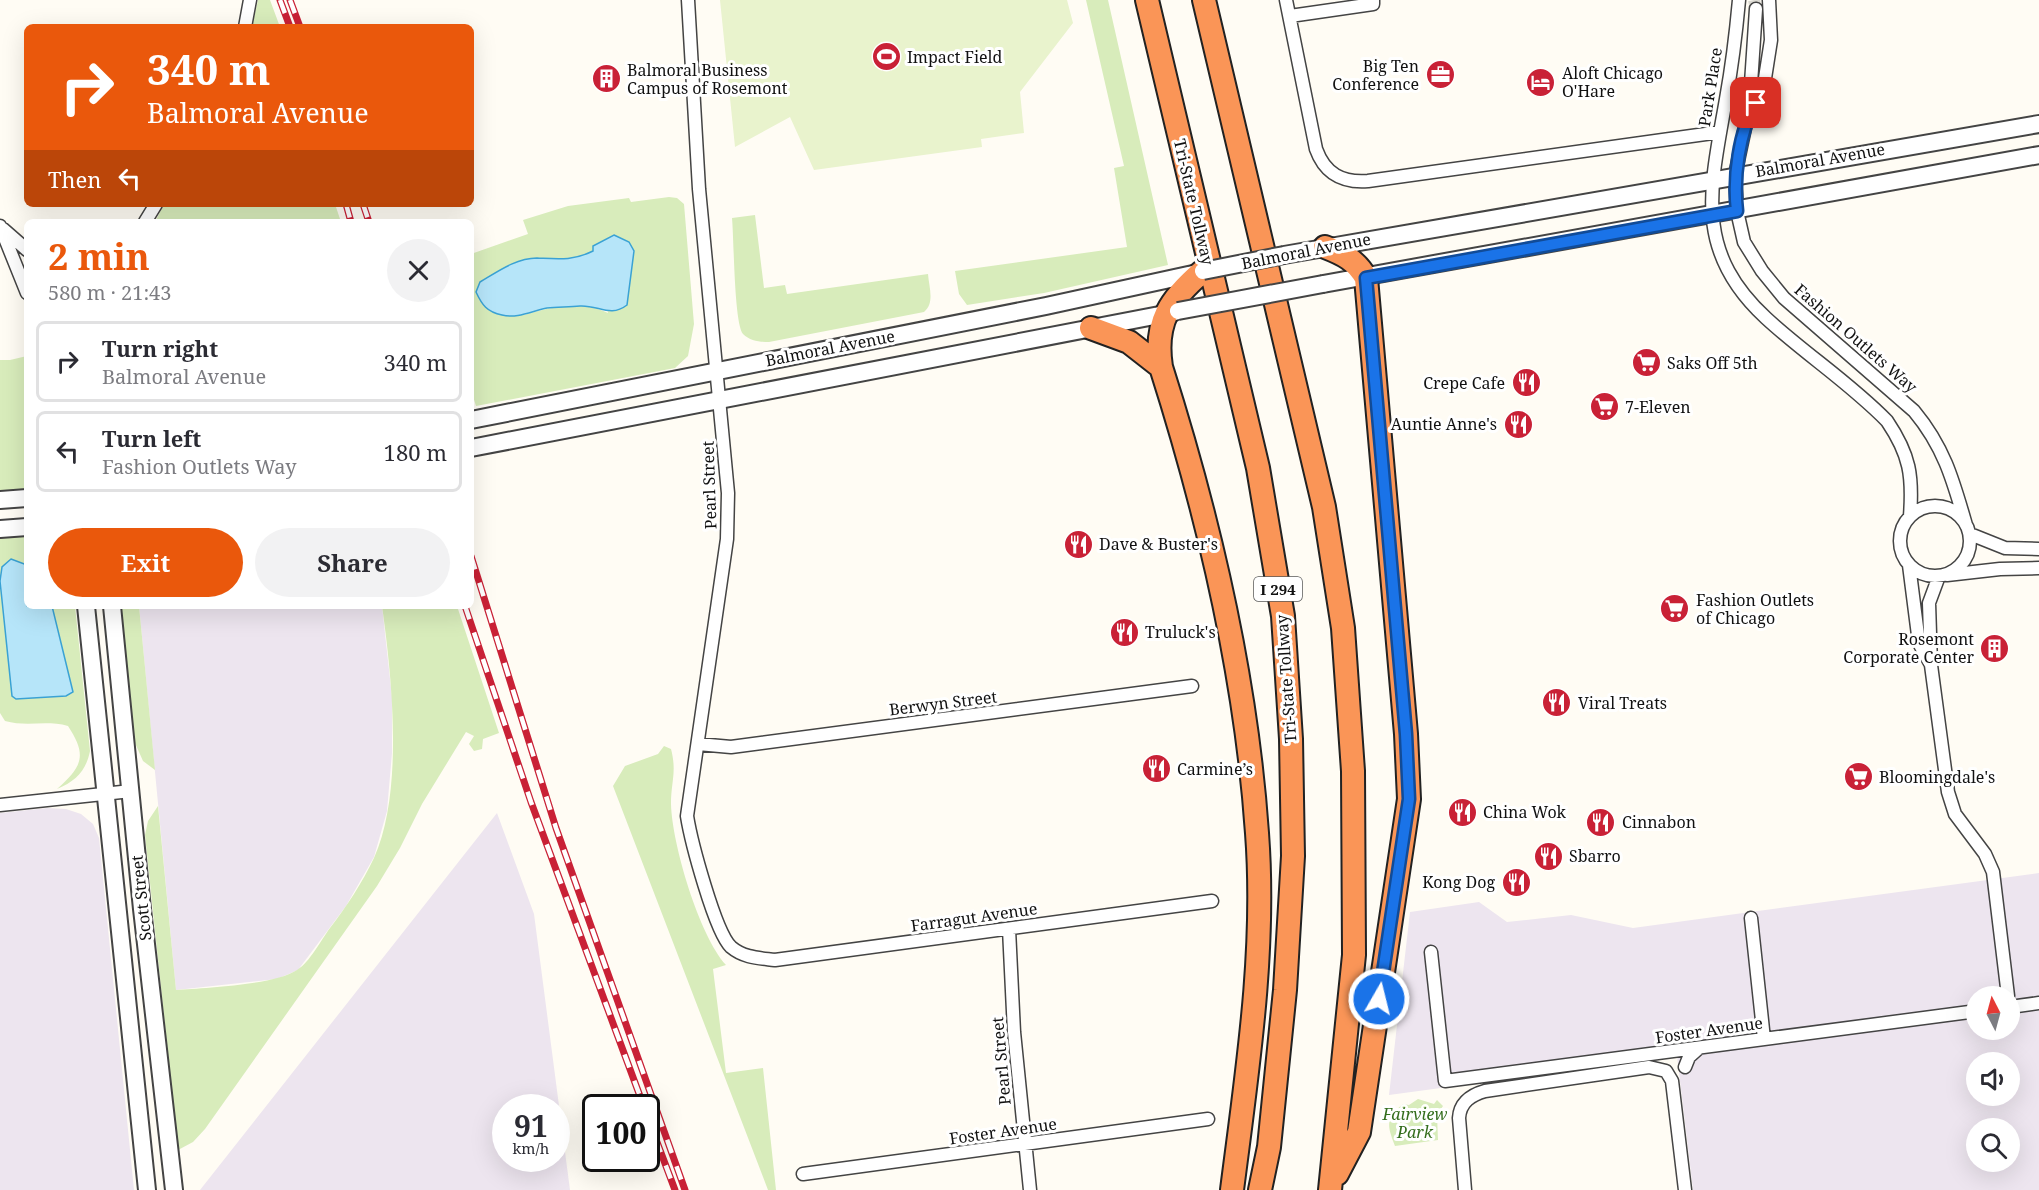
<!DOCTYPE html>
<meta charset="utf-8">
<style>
:root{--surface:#fff;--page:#f2f2f3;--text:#2b2b33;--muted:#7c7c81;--line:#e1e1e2;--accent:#ea580c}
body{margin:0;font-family:"Noto Serif",serif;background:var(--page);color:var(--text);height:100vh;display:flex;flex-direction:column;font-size:22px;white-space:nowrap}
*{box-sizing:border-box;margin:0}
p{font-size:20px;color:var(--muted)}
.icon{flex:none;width:33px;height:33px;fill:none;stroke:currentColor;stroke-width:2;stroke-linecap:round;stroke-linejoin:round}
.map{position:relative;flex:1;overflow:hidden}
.sheet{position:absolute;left:24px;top:219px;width:450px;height:390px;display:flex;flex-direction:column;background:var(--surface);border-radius:9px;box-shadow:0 6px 24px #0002}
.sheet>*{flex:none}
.top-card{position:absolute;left:24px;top:24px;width:450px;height:183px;border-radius:9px;box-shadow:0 6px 24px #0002;background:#ea580c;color:#fff;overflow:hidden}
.needle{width:39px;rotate:354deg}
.buttons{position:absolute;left:1966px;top:986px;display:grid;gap:12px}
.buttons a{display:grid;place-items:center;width:54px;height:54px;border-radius:50%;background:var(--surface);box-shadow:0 6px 24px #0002;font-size:30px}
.speed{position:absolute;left:492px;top:1094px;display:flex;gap:12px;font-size:30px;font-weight:700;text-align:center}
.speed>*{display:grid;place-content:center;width:78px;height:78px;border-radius:50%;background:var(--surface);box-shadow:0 6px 24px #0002;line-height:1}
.speed small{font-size:15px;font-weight:400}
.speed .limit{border:3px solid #111;border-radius:9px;background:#fff;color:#111}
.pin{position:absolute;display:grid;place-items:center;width:51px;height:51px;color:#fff;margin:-26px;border-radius:12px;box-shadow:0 3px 9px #0006}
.me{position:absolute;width:66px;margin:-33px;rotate:8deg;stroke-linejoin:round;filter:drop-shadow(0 0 4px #0008)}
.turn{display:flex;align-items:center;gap:21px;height:126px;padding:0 24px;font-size:27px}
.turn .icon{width:78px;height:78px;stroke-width:2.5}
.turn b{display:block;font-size:42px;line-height:51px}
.then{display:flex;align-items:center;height:57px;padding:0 24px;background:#0003;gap:12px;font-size:22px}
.round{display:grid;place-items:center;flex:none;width:63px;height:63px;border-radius:32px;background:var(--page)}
.overview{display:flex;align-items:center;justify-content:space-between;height:102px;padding:0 24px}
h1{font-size:36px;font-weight:700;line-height:45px;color:var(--accent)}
.cta{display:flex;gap:12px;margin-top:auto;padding:12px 24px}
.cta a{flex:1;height:69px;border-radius:36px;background:var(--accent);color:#fff;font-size:24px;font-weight:700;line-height:69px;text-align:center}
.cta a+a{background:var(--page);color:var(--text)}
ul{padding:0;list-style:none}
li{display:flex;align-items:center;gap:18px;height:81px;margin:0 12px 9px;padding:0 12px;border:3px solid var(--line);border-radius:9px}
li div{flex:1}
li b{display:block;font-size:22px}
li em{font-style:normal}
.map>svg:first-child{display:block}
.industrial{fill:#ede5ef;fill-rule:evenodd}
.green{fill:#d8ecbb;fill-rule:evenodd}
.pitch{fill:#e9f3cd}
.water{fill:#b6e5f9;stroke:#3aa2d4;stroke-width:1.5}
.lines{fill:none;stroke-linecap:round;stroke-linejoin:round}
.minor-tunnel{stroke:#dbd9d2;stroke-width:12;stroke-dasharray:12 6;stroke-linecap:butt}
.minor-casing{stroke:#444;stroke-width:15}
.tertiary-casing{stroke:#444;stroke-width:20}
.motorway-casing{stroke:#222;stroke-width:26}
.minor{stroke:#fff;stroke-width:12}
.tertiary{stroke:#fff;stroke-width:16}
.motorway{stroke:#fa9557;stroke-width:22}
.rail-casing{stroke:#c92136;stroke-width:7}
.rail{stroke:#fff;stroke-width:4.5;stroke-dasharray:14;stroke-linecap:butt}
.tertiary-bridge-casing{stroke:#444;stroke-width:20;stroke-linecap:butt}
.tertiary-bridge{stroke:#fff;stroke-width:16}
.route-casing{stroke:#114b97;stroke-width:15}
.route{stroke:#1a73e8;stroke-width:10}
.labels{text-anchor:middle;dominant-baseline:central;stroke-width:6;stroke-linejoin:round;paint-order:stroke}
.shield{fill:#fff;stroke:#585858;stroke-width:1.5}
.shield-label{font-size:15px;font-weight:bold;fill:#111}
.poi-label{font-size:16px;fill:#111;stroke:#fff;text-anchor:start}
.street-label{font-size:16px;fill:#111;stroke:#fff}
.park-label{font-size:16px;font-style:italic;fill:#336d1c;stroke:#fff}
</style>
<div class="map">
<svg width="2039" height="1190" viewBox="0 0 2039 1190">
<rect width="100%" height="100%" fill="#fffcf4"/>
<!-- industrial -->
<path class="industrial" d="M139,606H382L392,697V753L387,811L374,857L346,906L298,970L277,979L176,990Z
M47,808L66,809L81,814L93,824L99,838L134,1190H0V813Z
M497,813L534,914L570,1190H200ZM506,1107H556V1158H506Z
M2039,873V1190H1693L1677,1056L1389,1095L1410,912L1479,902L1507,922L1571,915L1633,928ZM1977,996H2010V1029H1977ZM1977,1062H2010V1095H1977ZM1977,1128H2010V1161H1977Z"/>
<!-- green -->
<path class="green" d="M258,0H270L280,27H252Z
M1086,0H1108L1168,265L1044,293L967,305L959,294L955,271L1127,247L1114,168L1124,166Z
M669,197L677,198L684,204L694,324L688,356L675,368L476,406L471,390V254L528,234L523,220L568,206L629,198L631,202ZM593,251L608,313C582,300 550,307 524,315L537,258C556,263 575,260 593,251Z
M164,204H335L341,222H155Z
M755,215L764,288L785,285L787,294L928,274C929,287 935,303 924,312L769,342C760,342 750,341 743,334C734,323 734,239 732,218Z
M27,356V489L0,493V360H10Z
M27,535V606H75L90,751C86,771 76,781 57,789C83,766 87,755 68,726C47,720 26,727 5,721L0,713V537Z
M121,606H139L155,770L143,761L135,743Z
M382,606H457L499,733L483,739L482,749L474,751L469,744L474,736L466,732L422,804L400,848L377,886L205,1129L193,1142L178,1150L145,835L148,821L158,806L176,990C204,988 275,985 297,970C310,962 321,940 330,928C347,906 362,883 374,858C404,792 392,677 382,606Z
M664,746L671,749C677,772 671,782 671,804C672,844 699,935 726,965L713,969L726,1073L763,1068L776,1190H768L613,786L625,766L658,754Z
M1418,1099L1434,1104L1437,1100L1443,1106L1437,1115L1438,1140L1395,1146C1387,1125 1385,1119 1403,1104L1409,1105Z"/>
<!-- pitch -->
<path class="pitch" d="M720,0H1067L1073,23L1020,92L1024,133L981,139L982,147L814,170L790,117L735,147Z"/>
<!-- water -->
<path class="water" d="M614,235L629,242L634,251L627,305C610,318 599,305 580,306C569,307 558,307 547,308C532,311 517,319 502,315C487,312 482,305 476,292L480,282C497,272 516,258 537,258C558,259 573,261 593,251V246Z
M11,559L27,565V606H52L73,692L66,696L16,699L12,696L0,581L2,567Z"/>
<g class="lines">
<!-- minor-tunnel -->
<path class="minor-tunnel" d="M1754,0L1756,9"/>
<defs>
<path id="minor" d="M688,0L699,189L728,493L727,539L687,816C691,841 715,932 731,947C744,958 759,958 775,960L1212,901
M1286,0L1316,149C1325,174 1342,183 1368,181L1720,132
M1739,0C1736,33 1732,66 1726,99C1711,186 1692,250 1766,318C1805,354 1850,383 1887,421C1910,455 1913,476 1910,516
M1769,0L1771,40L1763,91L1748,114L1735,175L1737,211L1744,242L1762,271L1784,298L1914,411C1944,447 1953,480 1966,525
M1290,16L1373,4V0
M245,27L250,0
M1749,113L1756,9
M145,222L156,204
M0,226L27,293
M3,229L27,250
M1900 541a35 35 0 1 1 70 0a35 35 0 1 1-70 0Z
M1970,534L2005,548L2039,549
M1909,565L1919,643L1930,663
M1947,575L2000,569L2039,568
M1939,576L1929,603L1931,665L1948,792L1955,814L1985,854L1993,872L2008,996
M698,744L731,747L1192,686
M0,805L131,791
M1751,918L1764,1039
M1009,929L1014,1032L1030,1190
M1431,952L1445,1081L1977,1011
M2010,1007L2039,1003
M1685,1067L1689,1057L1699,1048
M803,1174L1208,1119
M1465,1190L1459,1118C1460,1102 1471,1095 1485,1091L1649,1067L1666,1071L1672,1081L1685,1190"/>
<path id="tertiary" d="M1284,255L2039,124
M1323,284L2039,155
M471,420L1046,306L1202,272
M471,448L1175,312
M0,500L27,498
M0,529L27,527
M86,606L147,1190
M112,606L142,909L174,1190"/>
<path id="motorway" d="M1147,0L1258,468L1283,616L1291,739L1293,856L1285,990L1269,1147L1260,1190
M1204,0L1324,507L1343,628L1353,771L1354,955L1330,1190
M1325,247C1343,254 1356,260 1366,278L1406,734L1409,799L1359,1132L1337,1174
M1203,271C1170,299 1154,322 1161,367C1209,518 1246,674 1257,833C1266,952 1247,1072 1232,1190
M1091,328L1129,342L1161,367"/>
</defs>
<!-- minor casing -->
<use href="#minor" class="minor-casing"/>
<!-- tertiary casing -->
<use href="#tertiary" class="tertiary-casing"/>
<!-- motorway casing -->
<use href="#motorway" class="motorway-casing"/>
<!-- minor -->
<use href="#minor" class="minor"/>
<!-- tertiary -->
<use href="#tertiary" class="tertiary"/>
<!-- motorway -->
<use href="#motorway" class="motorway"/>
<defs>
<path id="rail" d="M280,0L290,27
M290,0L300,27
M346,204L351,222
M363,204L369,222
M471,556L556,828L685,1190
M465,606L531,802L644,1107
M646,1113L675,1190"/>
</defs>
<!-- rail casing -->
<use href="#rail" class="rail-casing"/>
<!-- rail -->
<use href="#rail" class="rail"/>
<defs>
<path id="tertiary-bridge" d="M1203,271L1284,255
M1178,311L1323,284"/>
</defs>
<!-- tertiary-bridge casing -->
<use href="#tertiary-bridge" class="tertiary-bridge-casing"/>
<!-- tertiary-bridge -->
<use href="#tertiary-bridge" class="tertiary-bridge"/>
</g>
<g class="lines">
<defs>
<path id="route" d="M1379,999L1409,799L1406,734L1366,278L1737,211C1733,178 1739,131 1756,103"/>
</defs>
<!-- route casing -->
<use href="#route" class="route-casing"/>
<!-- route -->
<use href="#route" class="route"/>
</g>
<!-- icons -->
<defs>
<symbol id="stadium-disc" viewBox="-11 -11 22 22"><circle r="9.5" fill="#c92136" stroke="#fff"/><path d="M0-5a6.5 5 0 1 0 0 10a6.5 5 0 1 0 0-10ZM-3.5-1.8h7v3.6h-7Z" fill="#fff"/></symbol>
<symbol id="office-disc" viewBox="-11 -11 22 22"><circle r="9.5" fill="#c92136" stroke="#fff"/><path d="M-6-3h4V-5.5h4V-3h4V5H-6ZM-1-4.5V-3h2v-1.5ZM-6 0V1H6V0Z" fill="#fff"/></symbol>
<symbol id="building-disc" viewBox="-11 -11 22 22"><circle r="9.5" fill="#c92136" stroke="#fff"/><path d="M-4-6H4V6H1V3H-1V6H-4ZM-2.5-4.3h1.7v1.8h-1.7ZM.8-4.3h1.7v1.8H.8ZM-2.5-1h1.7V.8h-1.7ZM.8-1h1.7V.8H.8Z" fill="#fff"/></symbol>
<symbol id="hotel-disc" viewBox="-11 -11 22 22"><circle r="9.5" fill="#c92136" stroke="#fff"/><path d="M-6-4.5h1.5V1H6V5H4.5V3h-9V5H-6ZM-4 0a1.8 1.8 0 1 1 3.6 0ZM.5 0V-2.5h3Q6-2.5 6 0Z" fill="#fff"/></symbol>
<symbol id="supermarket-disc" viewBox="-11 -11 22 22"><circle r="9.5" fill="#c92136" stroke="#fff"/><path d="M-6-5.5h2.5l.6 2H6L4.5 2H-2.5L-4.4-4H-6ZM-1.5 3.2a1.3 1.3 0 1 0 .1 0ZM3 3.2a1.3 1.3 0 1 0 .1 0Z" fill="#fff"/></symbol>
<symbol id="restaurant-disc" viewBox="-11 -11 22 22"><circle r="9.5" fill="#c92136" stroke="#fff"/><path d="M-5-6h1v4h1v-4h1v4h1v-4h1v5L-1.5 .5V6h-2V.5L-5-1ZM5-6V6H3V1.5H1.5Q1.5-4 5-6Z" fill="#fff"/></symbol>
</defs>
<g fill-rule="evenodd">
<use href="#stadium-disc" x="870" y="40" width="33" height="33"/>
<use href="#office-disc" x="1424" y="58" width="33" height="33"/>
<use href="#building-disc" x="590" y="62" width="33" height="33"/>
<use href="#hotel-disc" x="1524" y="66" width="33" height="33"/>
<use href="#supermarket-disc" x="1630" y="346" width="33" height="33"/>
<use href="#restaurant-disc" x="1510" y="366" width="33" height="33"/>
<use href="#supermarket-disc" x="1588" y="390" width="33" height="33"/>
<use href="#restaurant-disc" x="1502" y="408" width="33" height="33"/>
<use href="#restaurant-disc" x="1062" y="528" width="33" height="33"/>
<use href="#supermarket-disc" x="1658" y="592" width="33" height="33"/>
<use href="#restaurant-disc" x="1108" y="616" width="33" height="33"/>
<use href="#building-disc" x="1978" y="632" width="33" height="33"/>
<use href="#restaurant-disc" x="1540" y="686" width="33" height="33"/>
<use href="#restaurant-disc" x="1140" y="752" width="33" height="33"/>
<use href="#supermarket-disc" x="1842" y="760" width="33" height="33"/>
<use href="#restaurant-disc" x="1446" y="796" width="33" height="33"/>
<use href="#restaurant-disc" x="1584" y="806" width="33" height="33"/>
<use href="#restaurant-disc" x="1532" y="840" width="33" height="33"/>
<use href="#restaurant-disc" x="1500" y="866" width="33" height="33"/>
</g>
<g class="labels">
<!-- shield labels -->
<rect class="shield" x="1254" y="577" width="48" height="24" rx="4.5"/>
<g class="shield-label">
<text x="1278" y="589">I 294</text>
</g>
<!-- poi labels -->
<g class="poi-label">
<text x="907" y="57">Impact Field</text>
<text x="1419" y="66" text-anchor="end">Big Ten<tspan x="1419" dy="18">Conference</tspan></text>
<text x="627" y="70">Balmoral Business<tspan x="627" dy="18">Campus of Rosemont</tspan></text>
<text x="1562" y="73">Aloft Chicago<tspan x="1562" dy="18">O'Hare</tspan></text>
<text x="1667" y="363">Saks Off 5th</text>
<text x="1505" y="383" text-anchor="end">Crepe Cafe</text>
<text x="1625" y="407">7-Eleven</text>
<text x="1497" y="424" text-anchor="end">Auntie Anne's</text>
<text x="1099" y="544">Dave &amp; Buster's</text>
<text x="1696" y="600">Fashion Outlets<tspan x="1696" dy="18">of Chicago</tspan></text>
<text x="1145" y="632">Truluck's</text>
<text x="1974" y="639" text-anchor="end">Rosemont<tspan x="1974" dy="18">Corporate Center</tspan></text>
<text x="1578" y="703">Viral Treats</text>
<text x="1177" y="769">Carmine’s</text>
<text x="1879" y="777">Bloomingdale's</text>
<text x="1483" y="812">China Wok</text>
<text x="1622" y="822">Cinnabon</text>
<text x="1569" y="856">Sbarro</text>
<text x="1495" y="882" text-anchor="end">Kong Dog</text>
</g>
<!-- street labels -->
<g class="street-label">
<text transform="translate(1710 87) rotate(-81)">Park Place</text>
<text transform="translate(1820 160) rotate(-10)">Balmoral Avenue</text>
<text transform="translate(1194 202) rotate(77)">Tri-State Tollway</text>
<text transform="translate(1306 251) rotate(-11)">Balmoral Avenue</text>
<text transform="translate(1856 338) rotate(41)">Fashion Outlets Way</text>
<text transform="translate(830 348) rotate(-11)">Balmoral Avenue</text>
<text transform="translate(709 485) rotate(-92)">Pearl Street</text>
<text transform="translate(1286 679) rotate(-94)">Tri-State Tollway</text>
<text transform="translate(943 703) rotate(-7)">Berwyn Street</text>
<text transform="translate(141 898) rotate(-96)">Scott Street</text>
<text transform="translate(974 917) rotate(-8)">Farragut Avenue</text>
<text transform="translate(1709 1030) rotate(-8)">Foster Avenue</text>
<text transform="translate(1001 1061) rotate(-95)">Pearl Street</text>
<text transform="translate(1003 1131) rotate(-8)">Foster Avenue</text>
</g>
<!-- park labels -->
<g class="park-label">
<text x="1415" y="1114">Fairview<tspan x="1415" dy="18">Park</tspan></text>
</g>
</g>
</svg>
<div class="buttons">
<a><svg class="needle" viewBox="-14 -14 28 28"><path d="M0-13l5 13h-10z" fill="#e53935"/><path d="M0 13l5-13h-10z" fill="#7c7c81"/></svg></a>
<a><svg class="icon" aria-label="sound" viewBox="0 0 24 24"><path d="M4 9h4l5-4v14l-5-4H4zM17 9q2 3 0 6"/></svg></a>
<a><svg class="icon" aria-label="search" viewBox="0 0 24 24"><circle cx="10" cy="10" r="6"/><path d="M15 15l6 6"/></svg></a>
</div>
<div class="speed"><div>91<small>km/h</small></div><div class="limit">100</div></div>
<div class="pin" style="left:1756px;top:103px;background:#d93025"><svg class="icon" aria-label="arrive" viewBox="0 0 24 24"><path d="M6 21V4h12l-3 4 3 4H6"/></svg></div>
<svg class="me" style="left:1379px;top:999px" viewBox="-20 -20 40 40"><circle r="17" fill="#1a73e8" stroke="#fff" stroke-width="3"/><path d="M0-11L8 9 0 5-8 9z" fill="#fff"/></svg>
<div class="top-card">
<div class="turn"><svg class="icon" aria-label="right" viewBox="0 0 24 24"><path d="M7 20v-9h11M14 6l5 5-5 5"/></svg><div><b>340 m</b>Balmoral Avenue</div></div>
<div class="then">Then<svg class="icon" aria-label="left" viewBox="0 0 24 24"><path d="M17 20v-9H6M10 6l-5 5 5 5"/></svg></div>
</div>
<section class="sheet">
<div class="overview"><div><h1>2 min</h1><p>580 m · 21:43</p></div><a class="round"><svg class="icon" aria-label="close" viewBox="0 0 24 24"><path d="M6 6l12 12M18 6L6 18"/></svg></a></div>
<ul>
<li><svg class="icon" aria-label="right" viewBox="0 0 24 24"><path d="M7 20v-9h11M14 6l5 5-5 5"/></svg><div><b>Turn right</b><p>Balmoral Avenue</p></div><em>340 m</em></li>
<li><svg class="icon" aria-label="left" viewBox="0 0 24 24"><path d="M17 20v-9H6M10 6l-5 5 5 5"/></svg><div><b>Turn left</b><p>Fashion Outlets Way</p></div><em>180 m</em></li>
</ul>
<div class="cta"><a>Exit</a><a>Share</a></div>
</section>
</div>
